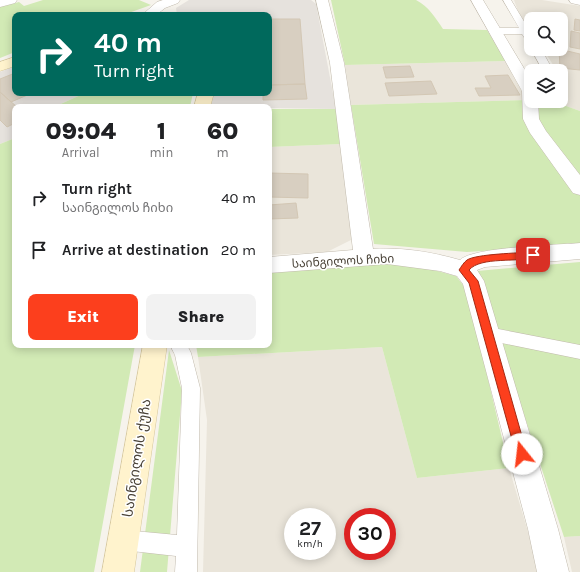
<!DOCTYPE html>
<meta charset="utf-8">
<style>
:root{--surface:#fff;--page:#f2f2f2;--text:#202124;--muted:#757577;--accent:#fc3f1d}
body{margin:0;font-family:Karla,"Noto Sans Georgian",sans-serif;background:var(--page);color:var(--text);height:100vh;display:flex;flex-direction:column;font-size:15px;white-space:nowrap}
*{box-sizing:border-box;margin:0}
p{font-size:13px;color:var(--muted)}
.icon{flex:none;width:22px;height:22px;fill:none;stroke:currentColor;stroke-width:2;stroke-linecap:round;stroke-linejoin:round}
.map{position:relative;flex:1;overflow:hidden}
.details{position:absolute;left:12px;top:104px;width:260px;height:244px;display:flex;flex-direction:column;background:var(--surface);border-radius:8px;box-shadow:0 2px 10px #0003}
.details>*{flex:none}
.hud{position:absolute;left:12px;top:12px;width:260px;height:84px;border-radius:8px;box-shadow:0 2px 10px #0003;background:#00695c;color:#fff;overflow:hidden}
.controls{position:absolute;left:524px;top:12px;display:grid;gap:8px}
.controls a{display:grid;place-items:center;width:44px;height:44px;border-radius:8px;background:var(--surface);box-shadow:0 2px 10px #0003;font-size:20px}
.speed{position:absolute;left:284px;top:508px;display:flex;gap:8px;font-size:20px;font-weight:700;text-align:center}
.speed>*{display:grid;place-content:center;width:52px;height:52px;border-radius:50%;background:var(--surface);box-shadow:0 2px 10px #0003;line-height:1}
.speed small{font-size:10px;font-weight:400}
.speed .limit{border:6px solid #d22;background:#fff;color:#111}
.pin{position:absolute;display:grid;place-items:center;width:34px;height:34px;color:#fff;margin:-17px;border-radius:8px;box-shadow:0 2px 6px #0006}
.me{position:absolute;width:44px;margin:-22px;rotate:344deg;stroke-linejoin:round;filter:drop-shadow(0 0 3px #0008)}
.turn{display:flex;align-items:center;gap:14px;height:84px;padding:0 16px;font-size:18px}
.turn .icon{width:52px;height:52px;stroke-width:2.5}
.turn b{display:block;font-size:28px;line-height:34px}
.eta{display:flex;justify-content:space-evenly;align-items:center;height:68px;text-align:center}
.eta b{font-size:24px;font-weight:800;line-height:28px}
.action{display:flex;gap:8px;margin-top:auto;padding:8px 16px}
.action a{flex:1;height:46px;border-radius:8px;background:var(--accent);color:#fff;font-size:16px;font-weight:800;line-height:46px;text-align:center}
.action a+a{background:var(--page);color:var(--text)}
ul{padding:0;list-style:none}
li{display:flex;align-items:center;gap:12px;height:52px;padding:0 16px}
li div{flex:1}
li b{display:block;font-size:15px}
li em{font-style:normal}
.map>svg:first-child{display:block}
.residential{fill:#eae5da;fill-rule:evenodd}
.industrial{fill:#e6e2dd}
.green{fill:#d2eab5}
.building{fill:#d8cfc1;stroke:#d3c7b4}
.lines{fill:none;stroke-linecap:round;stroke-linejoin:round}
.lane-casing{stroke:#c2bbae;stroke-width:1}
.street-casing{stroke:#c2bbae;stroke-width:1}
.secondary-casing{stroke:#d6c79b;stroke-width:1}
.lane{fill:#fff;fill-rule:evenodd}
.street{fill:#fff;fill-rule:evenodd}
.secondary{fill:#fff3cd;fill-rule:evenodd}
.route{fill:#fc3f1d;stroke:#a42913}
.labels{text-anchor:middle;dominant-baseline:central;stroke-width:3;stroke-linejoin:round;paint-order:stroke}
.street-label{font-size:12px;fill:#4b4439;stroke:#fff}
.near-street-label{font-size:14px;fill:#4b4439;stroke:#fff}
</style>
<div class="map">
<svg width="580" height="572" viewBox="0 0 580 572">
<rect width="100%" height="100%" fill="#f6f3ec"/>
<!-- residential -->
<path class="residential" d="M514,0H542L580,6V111L552,101H561V71H557L543,49H561V19H531V31L519,14Z
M506,61L529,100L351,105L345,65Z
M341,144L353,239L327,252L269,255V147Z
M382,347L417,478L509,468L540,572H203L207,420L198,357ZM293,517H327V551H293ZM353,517H387V551H353Z
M580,536V572H572L564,537Z"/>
<!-- industrial -->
<path class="industrial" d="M189,0H311L316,4L336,109L208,107L213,93H269V15H177L176,8Z
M15,66V93H85L54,107H15V138L0,144V72Z"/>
<!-- green -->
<path class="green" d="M43,0H139L151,5L123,15H15V52L0,58V7L19,2L24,6Z
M331,0H416C429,7 435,17 443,29L487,30L506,61L345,65Z
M85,93H193L190,107H54Z
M529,100L552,101L580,111V245L467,252L374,244L351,105Z
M269,109H336L341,144L269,147Z
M15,138V345H135L94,572H0V144Z
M580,262V536L564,537L477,271Z
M411,264L456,276L467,290L509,468L417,478L382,347L198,357L196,345H269V272L357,265Z
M169,350L182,391L167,572H140Z"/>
<!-- building -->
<path class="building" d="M543,16L564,19V28H561V19H542Z
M269,19H300L305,84L269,85Z
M575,19L580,20V31L574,30Z
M571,31L580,33V49L570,47Z
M559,49L580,54V70L560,68Z
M410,66L414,77L386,78L383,67Z
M15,73V93H32L11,102L0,92V79Z
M508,75L520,95L479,96L475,88H491L485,76Z
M431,81L437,94L389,96L385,83Z
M305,84L307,99L263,100V93H269V85Z
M0,92L17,107H15V123L7,127L0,120Z
M269,173L308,174V198L269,197Z
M296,203L298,218L269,219V205Z"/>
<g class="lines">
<defs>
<path id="lane" d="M503,0H511L531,33V44L528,43L522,34H495L490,31L495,28H519Z
M531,49H541L550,65L549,67H541Z
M488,327L580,345V359L482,339L480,334L482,329Z
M170,345H187L191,353L200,388L197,572H175L176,556L123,550L116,547L113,540L116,533L123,530L177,535L182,388L175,355Z"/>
<path id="street" d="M0,0H17L15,3L0,7Z
M163,0H180L178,3L165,8L156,15H142L157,2Z
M316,0H328L344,63L373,249C402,247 432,252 460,260C472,247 558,245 580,243V259L485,267L477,270L484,281L558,529L569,572H537L528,529L463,284L457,276L440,271L387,264L269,273V257L353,250L330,63Z
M471,0H483L531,80V101H538L539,119L546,131L580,175V195L573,193L530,133L523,119L522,91Z
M569,0H580V5L571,3Z"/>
<path id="secondary" d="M15,57V66L0,71V62Z
M198,93H214L210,107H194Z
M143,345H167L134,572H102Z"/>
</defs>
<!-- lane casing -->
<use href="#lane" class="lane-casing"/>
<!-- street casing -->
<use href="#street" class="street-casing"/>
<!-- secondary casing -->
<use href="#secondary" class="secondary-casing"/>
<!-- lane -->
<use href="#lane" class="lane"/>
<!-- street -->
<use href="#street" class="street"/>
<!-- secondary -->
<use href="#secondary" class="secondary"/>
</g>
<!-- route -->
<path class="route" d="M533,252L537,255L536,257C518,263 481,256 469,270L478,281L527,454L526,458L522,460L518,458L516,454L469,283L459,270C461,267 464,262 467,260C476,254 519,253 533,252Z"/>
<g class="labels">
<!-- street labels -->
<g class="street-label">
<text transform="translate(343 261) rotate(-3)">საინგილოს ჩიხი</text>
</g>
<!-- near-street labels -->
<g class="near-street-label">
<text transform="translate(137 458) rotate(-81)">საინგილოს ქუჩა</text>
</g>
</g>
</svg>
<div class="controls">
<a><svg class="icon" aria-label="search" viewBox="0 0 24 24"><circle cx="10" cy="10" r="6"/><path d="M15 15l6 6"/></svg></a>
<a><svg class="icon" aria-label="layers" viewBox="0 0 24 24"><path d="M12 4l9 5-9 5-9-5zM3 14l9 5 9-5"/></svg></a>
</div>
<div class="speed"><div>27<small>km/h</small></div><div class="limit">30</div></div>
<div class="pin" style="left:533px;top:255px;background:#d93025"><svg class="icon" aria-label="arrive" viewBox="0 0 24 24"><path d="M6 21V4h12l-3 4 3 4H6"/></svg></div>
<svg class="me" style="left:522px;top:454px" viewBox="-20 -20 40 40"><circle r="19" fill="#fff"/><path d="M0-13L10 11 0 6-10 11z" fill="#fc3f1d"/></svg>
<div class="hud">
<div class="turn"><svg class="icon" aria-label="right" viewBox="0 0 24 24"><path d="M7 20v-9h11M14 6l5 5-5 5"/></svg><div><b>40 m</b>Turn right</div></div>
</div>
<section class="details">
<div class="eta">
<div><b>09:04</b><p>Arrival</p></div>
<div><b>1</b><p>min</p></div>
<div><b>60</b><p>m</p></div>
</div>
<ul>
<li><svg class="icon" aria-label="right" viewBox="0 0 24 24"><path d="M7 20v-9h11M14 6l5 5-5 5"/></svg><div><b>Turn right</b><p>საინგილოს ჩიხი</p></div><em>40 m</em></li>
<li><svg class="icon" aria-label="arrive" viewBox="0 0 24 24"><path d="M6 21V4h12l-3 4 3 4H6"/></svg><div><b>Arrive at destination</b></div><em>20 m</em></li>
</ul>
<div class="action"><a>Exit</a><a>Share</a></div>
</section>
</div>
